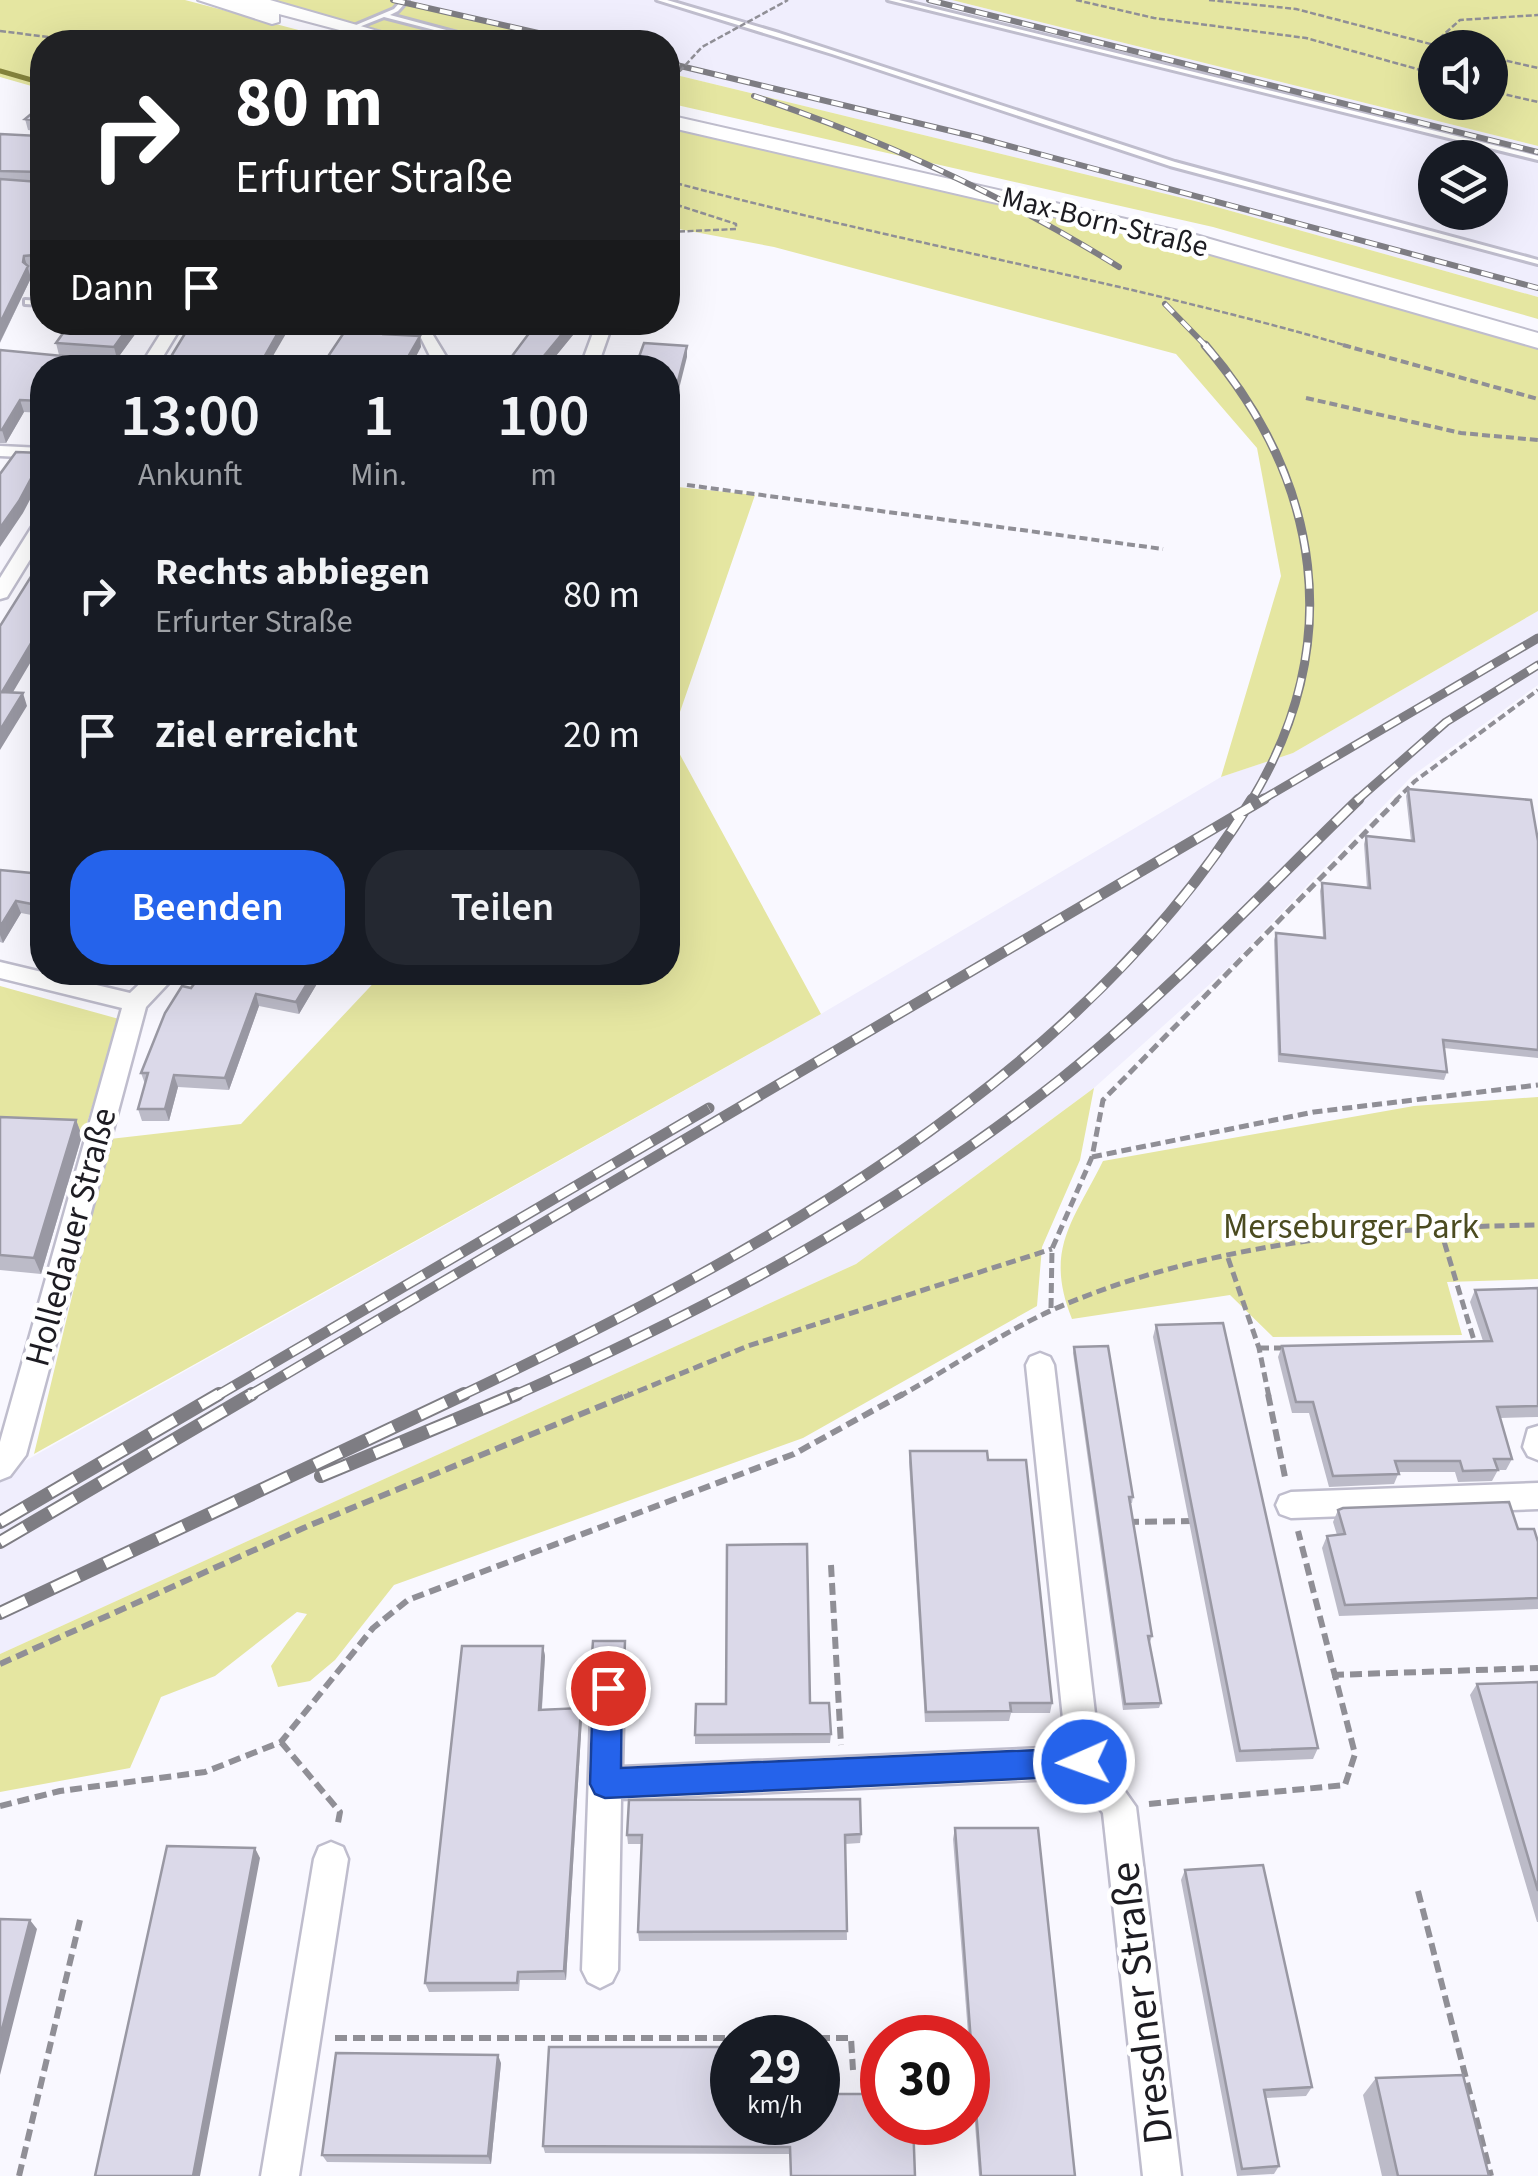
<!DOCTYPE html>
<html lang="de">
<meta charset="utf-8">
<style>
:root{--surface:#171b24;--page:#242831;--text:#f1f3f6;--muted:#9ea1a6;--accent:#2563eb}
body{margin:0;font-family:"Source Sans 3",sans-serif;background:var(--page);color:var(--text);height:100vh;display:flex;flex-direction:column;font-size:38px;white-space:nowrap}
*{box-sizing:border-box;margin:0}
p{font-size:32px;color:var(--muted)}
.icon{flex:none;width:55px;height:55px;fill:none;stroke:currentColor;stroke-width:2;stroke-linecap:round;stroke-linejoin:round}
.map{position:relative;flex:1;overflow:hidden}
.drawer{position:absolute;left:30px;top:355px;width:650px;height:630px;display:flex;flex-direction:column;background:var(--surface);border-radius:40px;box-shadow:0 10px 40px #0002}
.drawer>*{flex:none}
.banner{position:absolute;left:30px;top:30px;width:650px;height:305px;border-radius:40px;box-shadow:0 10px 40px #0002;background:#202124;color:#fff;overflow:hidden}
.fabs{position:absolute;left:1418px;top:30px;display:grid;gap:20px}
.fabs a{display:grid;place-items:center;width:90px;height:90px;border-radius:50%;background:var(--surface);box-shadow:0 10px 40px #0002;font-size:50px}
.speed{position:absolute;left:710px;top:2015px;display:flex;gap:20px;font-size:50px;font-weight:700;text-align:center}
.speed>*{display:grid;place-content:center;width:130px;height:130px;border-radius:50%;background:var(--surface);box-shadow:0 10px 40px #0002;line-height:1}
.speed small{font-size:25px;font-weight:400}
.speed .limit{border:15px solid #d22;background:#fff;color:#111}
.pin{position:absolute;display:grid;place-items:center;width:85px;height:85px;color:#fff;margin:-42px;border:5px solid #fff;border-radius:50%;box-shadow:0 2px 10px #0007}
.me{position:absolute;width:110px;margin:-55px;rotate:268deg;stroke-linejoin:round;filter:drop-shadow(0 0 8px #0008)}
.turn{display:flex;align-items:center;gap:35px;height:210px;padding:0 40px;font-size:45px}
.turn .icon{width:130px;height:130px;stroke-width:2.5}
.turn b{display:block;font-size:70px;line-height:85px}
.then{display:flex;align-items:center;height:95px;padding:0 40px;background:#0003;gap:20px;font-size:38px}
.eta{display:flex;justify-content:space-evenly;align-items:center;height:170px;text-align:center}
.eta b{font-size:60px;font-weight:600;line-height:70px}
.action{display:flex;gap:20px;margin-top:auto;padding:20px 40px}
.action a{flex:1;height:115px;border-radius:40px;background:var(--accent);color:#fff;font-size:40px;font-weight:600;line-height:115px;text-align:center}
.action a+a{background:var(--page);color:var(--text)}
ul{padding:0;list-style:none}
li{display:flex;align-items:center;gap:30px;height:140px;padding:0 40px}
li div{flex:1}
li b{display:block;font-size:38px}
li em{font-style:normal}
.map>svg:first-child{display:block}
.built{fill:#f0eefd;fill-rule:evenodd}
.green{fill:#e5e6a1;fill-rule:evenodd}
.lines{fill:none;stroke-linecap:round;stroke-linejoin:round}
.stream{stroke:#85843d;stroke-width:5}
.service-casing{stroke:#bfbdcd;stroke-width:6}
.minor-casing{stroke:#bfbdcd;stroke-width:5}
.primary-casing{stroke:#bfbdcd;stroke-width:4}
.path-far3{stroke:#908f96;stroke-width:2.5;stroke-dasharray:6 2.5;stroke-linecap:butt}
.path-far2{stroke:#908f96;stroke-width:4;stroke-dasharray:8 4;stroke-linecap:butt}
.path-far1{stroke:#908f96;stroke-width:5;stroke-dasharray:10 5;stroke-linecap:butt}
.path{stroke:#908f96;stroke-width:6;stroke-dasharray:12 6;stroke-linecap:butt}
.service{fill:#fff;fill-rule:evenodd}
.minor{fill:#fff;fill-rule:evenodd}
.primary{fill:#fff;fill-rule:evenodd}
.rail-far3-casing{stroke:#7e7d83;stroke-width:6}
.rail-far2-casing{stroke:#7e7d83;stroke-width:9}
.rail-far1-casing{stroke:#7e7d83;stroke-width:11}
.rail-casing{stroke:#7e7d83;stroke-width:14}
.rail-far3{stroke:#fff;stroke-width:4;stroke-dasharray:12;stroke-linecap:butt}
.rail-far2{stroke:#fff;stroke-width:6;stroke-dasharray:18;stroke-linecap:butt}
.rail-far1{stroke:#fff;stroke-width:8;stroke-dasharray:22;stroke-linecap:butt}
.rail{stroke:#fff;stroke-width:10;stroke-dasharray:29;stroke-linecap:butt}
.path-bridge{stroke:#908f96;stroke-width:2.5;stroke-dasharray:6 2.5;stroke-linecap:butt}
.wall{fill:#bcbbc8}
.shaded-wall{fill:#9998a3}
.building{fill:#dbd9e9;stroke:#9998a3;stroke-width:2.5}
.route{fill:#2563eb;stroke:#184099;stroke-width:2.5}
.labels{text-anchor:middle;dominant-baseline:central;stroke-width:9;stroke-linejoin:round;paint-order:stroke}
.far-street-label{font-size:30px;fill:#1d1c22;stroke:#fff}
.park-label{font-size:35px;fill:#4b4b20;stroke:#fff}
.street-label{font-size:35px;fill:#1d1c22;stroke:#fff}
.near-street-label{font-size:42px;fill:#1d1c22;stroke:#fff}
</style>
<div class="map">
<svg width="1538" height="2176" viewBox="0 0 1538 2176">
<rect width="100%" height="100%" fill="#f9f8ff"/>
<!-- built -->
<path class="built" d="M407,0H952L1538,146V297L1199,202L668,73V42H556ZM1435,158H1490V212H1435Z
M1538,611V685L1412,776L1230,966L1094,1088L856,1264L0,1654V1475L821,1014L1221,777L1293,753Z"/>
<!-- green -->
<path class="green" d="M0,0H185L344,42H42V89L0,77Z
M266,0H407L556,42H426Z
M952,0H1538V146ZM1435,48H1490V102H1435Z
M668,73L1199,202L1538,297V319L1213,227L668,103Z
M668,128L1185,247L1538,348V611L1293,753L1221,777L1281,576L1257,448L1176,354L774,247L668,227Z
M668,486L755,495L671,738L821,1014L34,1454L110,1139L241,1124L383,973L668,972Z
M0,986L119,1019L83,1136L0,1131Z
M1094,1088L1080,1160L1042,1247L1037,1306L803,1438L394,1585L335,1660L310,1681L278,1687L271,1666L307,1614L297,1612L215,1676L161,1697L130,1768L0,1792V1654L856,1264Z
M1538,1097V1279L1447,1282L1462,1335L1273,1337L1230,1295L1072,1319C1044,1249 1073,1222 1103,1161L1414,1106Z"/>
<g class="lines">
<!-- stream -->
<path class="stream" d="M0,71L42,83"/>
<defs>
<path id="service" d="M402,0H408L398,11L390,15L480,39L477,41L384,17L354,29L349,28L394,9Z
M657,0H667L779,33L1175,162L1538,260V264L1170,166L832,54Z
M888,0H899L1538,156V160Z
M30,270L42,271V275L30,274Z
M25,300L42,301V305L25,304Z
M91,361L142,365L146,368L88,366V362Z
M668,480L672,481V485L668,486Z"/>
<path id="minor" d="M168,322H184L156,368H139Z
M413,322H425L453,368H436Z
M597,322H613L597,368H580Z
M0,446L42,448V458L0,456Z
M42,520V540L7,597L0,599V578L35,522Z
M0,962L130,993L152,972H179L146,1007L26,1455L10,1476L0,1480V1442L122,1008L0,978Z
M1040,1353L1050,1357L1054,1365L1100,1756L1136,1807L1181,2176H1143L1103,1813L1076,1778L621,1799L618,1970L612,1982L600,1988L588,1982L582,1970L592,1688L597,1677L608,1673L619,1677L624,1688L622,1767L1066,1747L1026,1365L1030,1357Z
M1538,1426V1460L1528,1456L1523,1447L1528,1429Z
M1538,1483V1509L1291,1518L1280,1514L1276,1505L1280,1496L1291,1492Z
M331,1842L343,1847L348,1859L299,2176H261L314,1859L319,1847Z"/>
<path id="primary" d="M198,0H270L416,42H385L279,14V22L272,24Z
M668,115L1196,235L1538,333V348L1182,246L668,127Z"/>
</defs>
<!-- service casing -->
<use href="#service" class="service-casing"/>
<!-- minor casing -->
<use href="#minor" class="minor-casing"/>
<!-- primary casing -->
<use href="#primary" class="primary-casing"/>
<!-- path-far3 -->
<path class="path-far3" d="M1076,0L1154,18L1306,38L1435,74
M1209,0L1296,9L1446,48
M0,31L88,42
M1433,44L1460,20L1538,15
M1490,57L1538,68
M668,76L674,77
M1490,91L1538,102
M668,181C895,242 1126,281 1351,347
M668,202L736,224V229L668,232"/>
<!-- path-far2 -->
<path class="path-far2" d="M1343,345L1538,399
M1306,398L1461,433L1538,440
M687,485L1163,549
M1395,801L1415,781L1538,690"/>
<!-- path-far1 -->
<path class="path-far1" d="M1092,1157L1314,1112L1538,1085
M1440,1228L1476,1347
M1228,1258L1259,1348L1269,1397
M1051,1308L1052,1249L1092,1157L1103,1100L1398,799
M1259,1348H1286
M624,1397L748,1346L1052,1249
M898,1397C953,1367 1008,1328 1066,1304C1212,1243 1381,1227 1538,1225"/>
<!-- path -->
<path class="path" d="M1268,1394L1285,1477
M1127,1522L1191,1521
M831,1565L841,1745
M0,1664L308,1526L630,1394
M1332,1675L1538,1668
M281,1742L340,1812L337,1828
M1149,1804L1345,1785L1355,1754L1298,1531
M0,1806L60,1791L205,1772L281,1742L373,1628L408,1600L794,1454L903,1394
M1418,1891L1491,2176
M335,2038H732
M818,2038H851L853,2070
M19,2176L80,1920"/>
<!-- service -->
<use href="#service" class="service"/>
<!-- minor -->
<use href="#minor" class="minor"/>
<!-- primary -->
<use href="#primary" class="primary"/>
<defs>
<path id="rail-far3" d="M393,0L578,42
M929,0L1538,152
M668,63L976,137L1538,288
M754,96C883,140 1004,195 1119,267
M1165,304L1207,347"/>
<path id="rail-far2" d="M1205,345C1322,481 1346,645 1251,801
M1260,801L1538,638
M1356,801L1446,722L1538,665"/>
<path id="rail-far1" d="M215,1397L709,1108
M247,1397L1264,799
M458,1397C749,1259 1080,1082 1252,799
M511,1397C705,1311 894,1211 1061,1079C1167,994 1261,894 1359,799"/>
<path id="rail" d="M321,1476L517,1394
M0,1522L219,1394
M0,1542L252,1394
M0,1613L464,1394"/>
</defs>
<!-- rail-far3 casing -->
<use href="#rail-far3" class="rail-far3-casing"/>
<!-- rail-far2 casing -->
<use href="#rail-far2" class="rail-far2-casing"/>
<!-- rail-far1 casing -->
<use href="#rail-far1" class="rail-far1-casing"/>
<!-- rail casing -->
<use href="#rail" class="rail-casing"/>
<!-- rail-far3 -->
<use href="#rail-far3" class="rail-far3"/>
<!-- rail-far2 -->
<use href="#rail-far2" class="rail-far2"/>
<!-- rail-far1 -->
<use href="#rail-far1" class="rail-far1"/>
<!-- rail -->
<use href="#rail" class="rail"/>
<!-- path-bridge -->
<path class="path-bridge" d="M668,84L702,47L788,0"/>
</g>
<!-- wall -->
<path class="wall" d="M42,105V258L37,267H28L31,278L0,343V134L39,136L40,132L28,130L25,119Z
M71,322H144L117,359L59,355L56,343Z
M505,322H578L573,328V335L546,368H507L527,335L505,331Z
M0,350L42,368V413L24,412L6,443H0Z
M42,783V812H38L33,798Z
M1408,789L1538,841V1058L1444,1048L1447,1072L1444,1080L1278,1062L1274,940L1276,933L1323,937L1320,891L1322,883L1367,888L1364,844L1366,836L1411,841L1406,796Z
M0,870L42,874V917L21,913L3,943L0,942Z
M203,972H324L299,1014L259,1006L229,1090L178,1087L169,1121H142L138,1109L145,1084L141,1073L191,988Z
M0,1117L76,1120L82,1136L41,1274L0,1270Z
M1538,1288V1417L1500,1418L1512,1459L1506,1470H1498L1492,1481L1458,1482L1455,1472H1399L1394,1484L1329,1487L1309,1413H1292L1278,1357L1282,1346L1483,1341L1470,1302L1475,1290Z
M1156,1325L1318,1748L1313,1759L1236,1762L1153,1337Z
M1074,1347L1133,1497L1132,1503H1130L1152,1636L1150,1642H1149L1161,1703L1159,1708L1123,1710L1073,1353Z
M910,1451L1052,1703L1050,1713H1011L1009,1721L925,1722L909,1462Z
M1338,1510L1518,1529L1538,1542V1609L1339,1616L1322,1548L1327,1536L1337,1535L1333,1522Z
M625,1641L624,1674L607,1669L592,1674L591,1669Z
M543,1646L545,1656L542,1709L581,1708L582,1718L566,1980H520L519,1991L429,1992L425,1983Z
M1538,1682V1922H1537L1470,1695L1477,1684Z
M810,1703L831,1734L830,1743L695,1744V1735Z
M955,1828L1075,2176H979L953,1839Z
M861,1834L860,1843L845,1844L847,1940L639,1941L638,1932L642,1844H628L627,1835Z
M1185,1870L1312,2087L1306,2096L1265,2098L1279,2166L1274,2174L1237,2176L1181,1880Z
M501,2063L491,2164L327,2162L322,2155Z
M1376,2078L1489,2176H1382L1363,2095Z
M872,2080L882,2122L790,2154L545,2153L543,2146L732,2122L872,2094Z"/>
<!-- shaded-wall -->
<path class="shaded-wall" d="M41,243L42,258L37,267L34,255Z
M24,256L31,278L0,342V323Z
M132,322H144L117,359L114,347Z
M285,322L287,332L266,368L262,361Z
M391,322H400L385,344L384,334Z
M565,322H578L573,328V335L546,368H534Z
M420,336L421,347L410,368L408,357Z
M687,346V357L668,433V420Z
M20,400L24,412L6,443L2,430Z
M42,458V477L23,513L0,547V528Z
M42,625V643L6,704L2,692Z
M23,693L27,706L0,750V730Z
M16,901L21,913L3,943L0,935V927Z
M314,972H324L299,1014L296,1002Z
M256,994L259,1006L229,1090L225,1078Z
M174,1075L178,1087L169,1121L165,1109Z
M76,1120L82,1136L41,1274L34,1258Z
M543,1646L545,1656L541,1719L539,1710Z
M606,1664L607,1669L592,1674L591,1669Z
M581,1708L582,1718L566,1980L564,1971Z
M255,1848L260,1858L200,2176H193Z
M30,1920L37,1929L0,2075V2037Z
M498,2055L501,2063L491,2164L488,2156Z"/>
<!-- building -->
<path class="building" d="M42,105V243H41L34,255L24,256L23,262L28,266L0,323V179L39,182L42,172L0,171V134L39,136L42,121L25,119Z
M71,322H132L114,347L56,343Z
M192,322H284L262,361L315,365L325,361L351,322H391L384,334L420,336L408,357L416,358L410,368H164Z
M529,322H572L534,368H507L512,356L536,324Z
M644,343L687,346L668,420V368H635Z
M0,350L105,360L99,368H42V401L20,400L2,430H0Z
M16,452L42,453V458L19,501L0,528V474Z
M42,559V625L2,692L23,693L0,730V626Z
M42,783V799L33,798Z
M1408,789L1531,800L1538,841V1050L1443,1040L1447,1072L1280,1054L1276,933L1325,938L1322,883L1370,888L1366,836L1414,841Z
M0,870L42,874V906L16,901L0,927Z
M203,972H314L296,1002L256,994L225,1078L174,1075L165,1109H138L148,1073H141L165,1013L182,986L191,988Z
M0,1117L76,1120L34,1258L0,1255Z
M1538,1288V1406L1497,1407L1512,1459H1494L1498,1470L1463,1471L1460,1461H1395L1399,1474L1333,1476L1313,1402H1296L1282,1346L1492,1341L1475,1290Z
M1223,1323L1318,1748L1240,1751L1156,1325Z
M1108,1346L1133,1497H1129L1152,1636H1148L1161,1703L1125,1704L1074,1347Z
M910,1451H987L988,1460H1026L1052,1703H1010L1011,1711L926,1712Z
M1509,1502L1518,1529H1534L1538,1542V1598L1345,1605L1327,1536L1345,1534L1338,1510L1343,1508Z
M807,1544L810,1703H829L831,1734L695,1735L696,1704H726L727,1545Z
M593,1641H625L624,1668L606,1664L591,1669Z
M462,1646H543L539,1710L581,1708L564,1971L518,1972L517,1983H425Z
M1538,1682V1891L1477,1684Z
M860,1799L861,1834L845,1835L847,1931L638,1932L642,1835H627L629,1800Z
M955,1828H1038L1075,2176H981Z
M167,1846L255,1848L193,2176H95Z
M1263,1865L1312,2087L1264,2090L1279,2166L1242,2169L1185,1870Z
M0,1919L30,1920L0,2037Z
M549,2047H732V2122H818V2094H873L872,2080H882V2122H913L915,2176H791L790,2147L543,2146Z
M336,2053L498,2055L488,2156L322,2155Z
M1463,2075L1489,2176H1398L1376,2078Z"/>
<!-- route -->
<path class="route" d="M608,1674L618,1678L622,1688L621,1768L1084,1748L1094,1752L1099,1762L1094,1772L1084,1776L605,1798L595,1794L590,1784L593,1688L598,1678Z"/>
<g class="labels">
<!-- far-street labels -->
<g class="far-street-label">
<text transform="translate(1105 222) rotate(14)">Max-Born-Straße</text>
</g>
<!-- park labels -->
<g class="park-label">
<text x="1351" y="1227">Merseburger Park</text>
</g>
<!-- street labels -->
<g class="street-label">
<text transform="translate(71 1237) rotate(-75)">Holledauer Straße</text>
</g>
<!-- near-street labels -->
<g class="near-street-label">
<text transform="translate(1142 2003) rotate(-97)">Dresdner Straße</text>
</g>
</g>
</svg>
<div class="fabs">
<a><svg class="icon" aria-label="sound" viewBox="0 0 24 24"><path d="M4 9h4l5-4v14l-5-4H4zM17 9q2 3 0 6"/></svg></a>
<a><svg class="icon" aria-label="layers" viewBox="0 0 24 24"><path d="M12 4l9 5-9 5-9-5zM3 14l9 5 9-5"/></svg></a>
</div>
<div class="speed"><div>29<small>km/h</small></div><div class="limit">30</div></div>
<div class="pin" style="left:608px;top:1688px;background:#d93025"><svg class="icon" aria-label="arrive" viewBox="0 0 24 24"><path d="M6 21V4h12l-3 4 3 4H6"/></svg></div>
<svg class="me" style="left:1084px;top:1762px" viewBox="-20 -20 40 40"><circle r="17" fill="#2563eb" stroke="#fff" stroke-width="3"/><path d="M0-11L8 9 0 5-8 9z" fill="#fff"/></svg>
<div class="banner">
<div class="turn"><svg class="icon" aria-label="right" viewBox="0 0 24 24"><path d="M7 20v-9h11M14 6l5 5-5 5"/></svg><div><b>80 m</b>Erfurter Straße</div></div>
<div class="then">Dann<svg class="icon" aria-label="arrive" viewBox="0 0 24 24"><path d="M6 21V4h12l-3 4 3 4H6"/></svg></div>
</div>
<section class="drawer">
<div class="eta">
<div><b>13:00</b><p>Ankunft</p></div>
<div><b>1</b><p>Min.</p></div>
<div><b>100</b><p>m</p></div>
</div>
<ul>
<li><svg class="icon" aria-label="right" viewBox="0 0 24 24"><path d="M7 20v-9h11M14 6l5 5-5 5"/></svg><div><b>Rechts abbiegen</b><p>Erfurter Straße</p></div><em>80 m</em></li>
<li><svg class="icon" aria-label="arrive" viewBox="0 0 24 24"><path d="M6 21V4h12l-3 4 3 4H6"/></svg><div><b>Ziel erreicht</b></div><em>20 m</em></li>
</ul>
<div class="action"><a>Beenden</a><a>Teilen</a></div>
</section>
</div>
